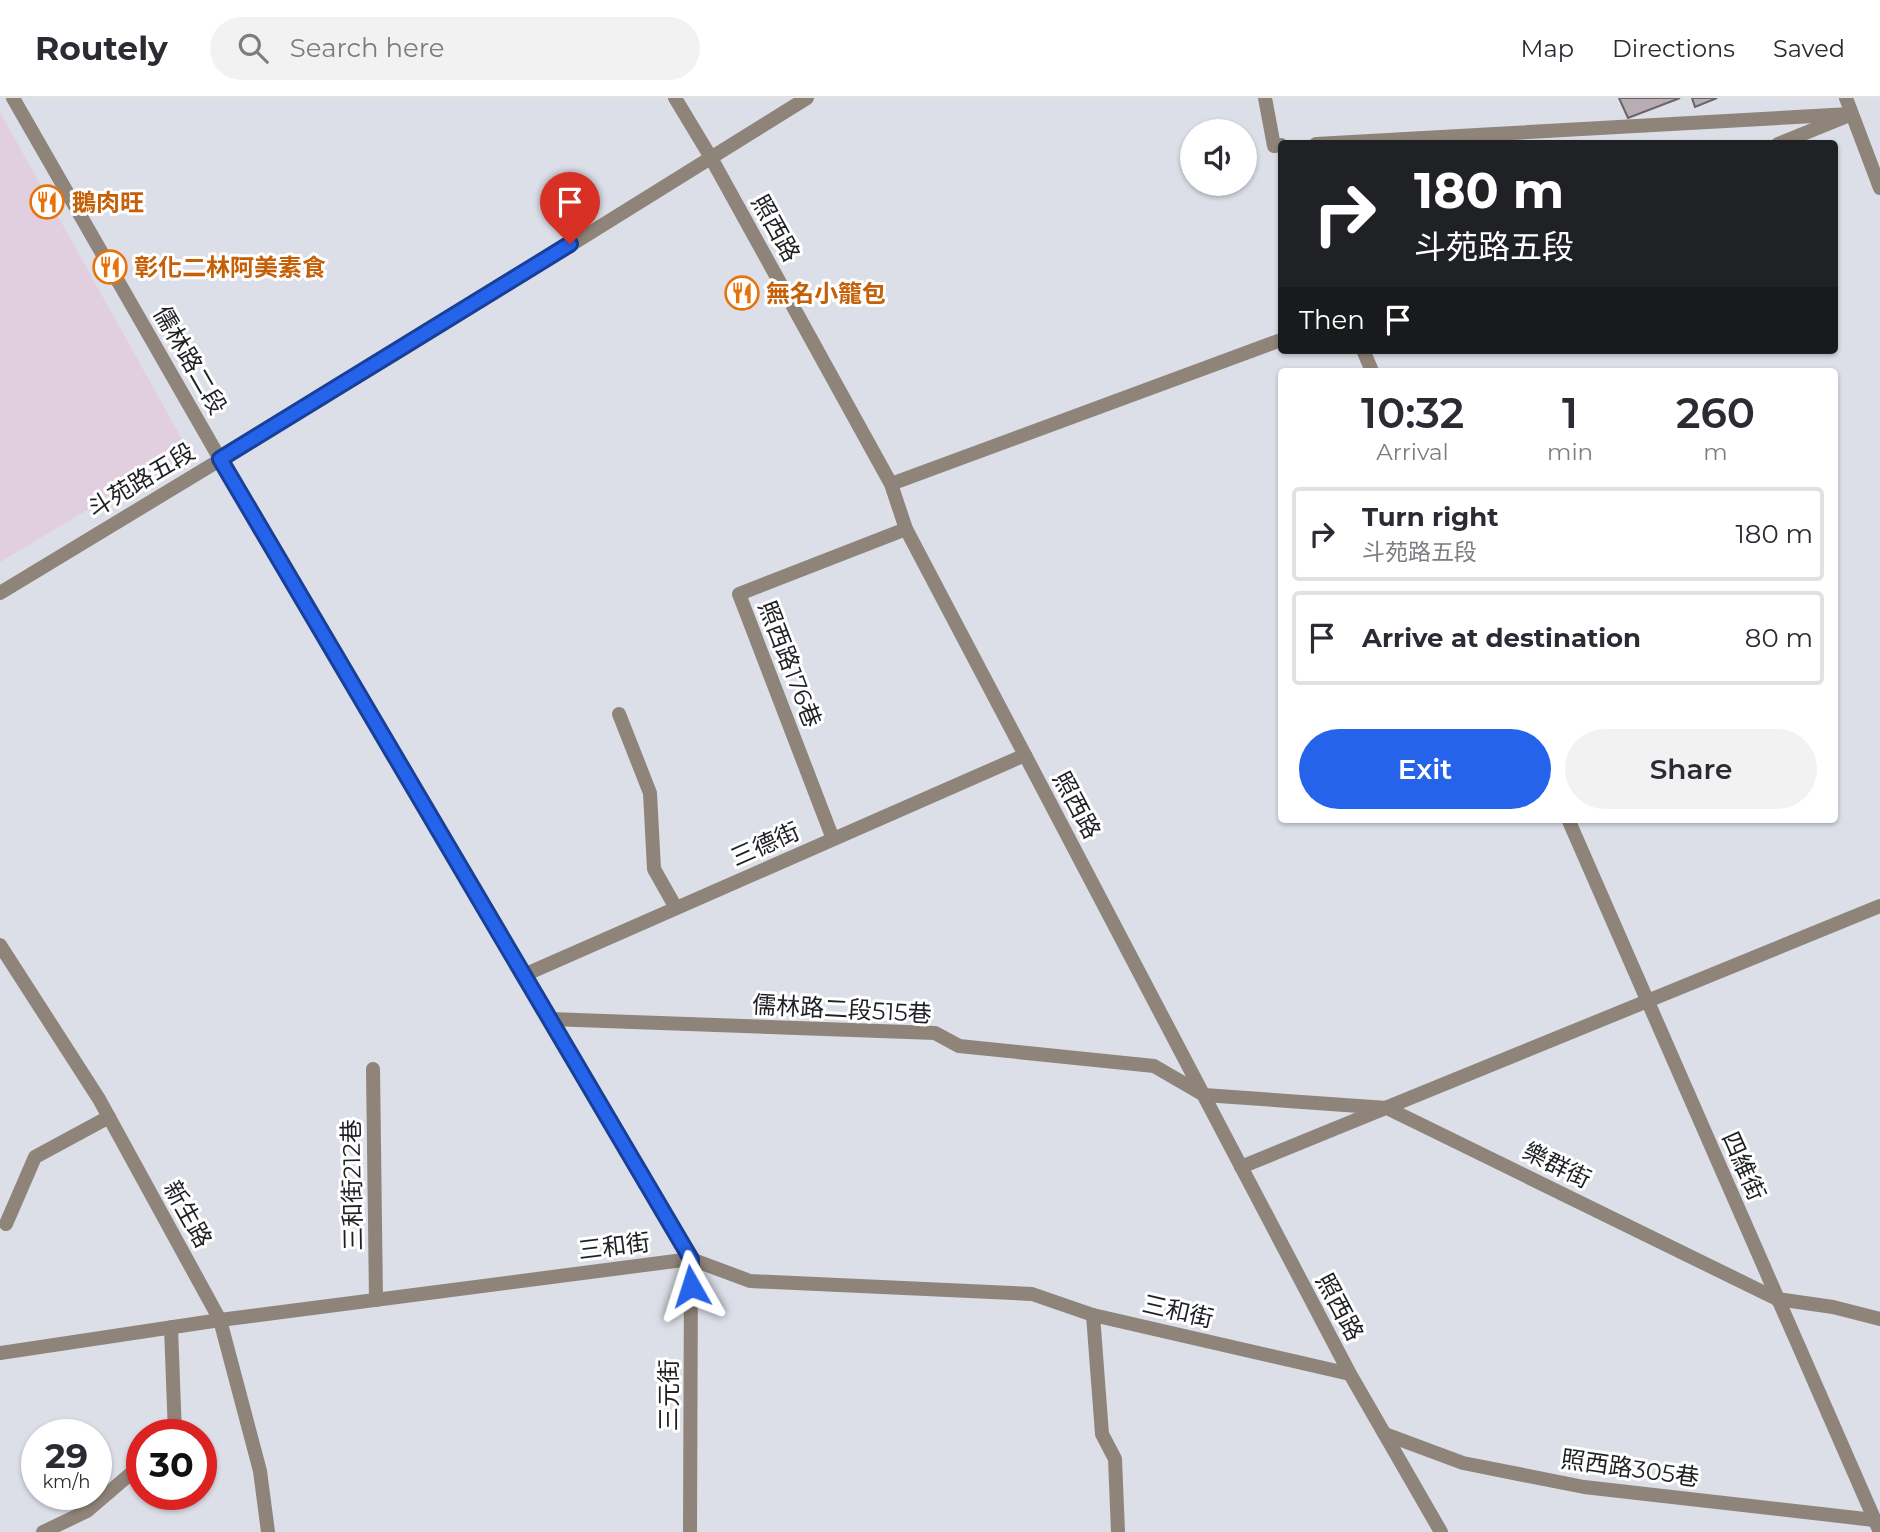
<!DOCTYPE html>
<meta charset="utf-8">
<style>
:root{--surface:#fff;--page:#f2f2f3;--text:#2b2b33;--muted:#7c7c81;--line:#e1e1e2;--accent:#2563eb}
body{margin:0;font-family:Montserrat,"Noto Sans TC",sans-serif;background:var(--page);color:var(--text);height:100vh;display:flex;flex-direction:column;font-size:26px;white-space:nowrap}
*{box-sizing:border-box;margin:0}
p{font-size:23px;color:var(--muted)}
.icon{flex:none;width:38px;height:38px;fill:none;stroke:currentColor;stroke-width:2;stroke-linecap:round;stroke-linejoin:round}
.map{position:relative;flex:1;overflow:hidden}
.side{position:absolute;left:1278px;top:270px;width:560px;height:455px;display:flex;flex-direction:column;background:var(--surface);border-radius:7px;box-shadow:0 2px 5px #0004}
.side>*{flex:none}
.banner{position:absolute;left:1278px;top:42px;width:560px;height:214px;border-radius:7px;box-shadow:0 2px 5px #0004;background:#202124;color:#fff;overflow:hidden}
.buttons{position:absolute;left:1180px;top:21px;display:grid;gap:14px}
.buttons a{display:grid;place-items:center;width:77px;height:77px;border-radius:50%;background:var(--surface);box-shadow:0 2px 5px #0004;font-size:35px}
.speed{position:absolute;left:21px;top:1321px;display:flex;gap:14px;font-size:35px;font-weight:700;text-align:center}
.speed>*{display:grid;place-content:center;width:91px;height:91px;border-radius:50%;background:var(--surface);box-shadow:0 2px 5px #0004;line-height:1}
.speed small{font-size:18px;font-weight:400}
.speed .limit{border:10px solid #d22;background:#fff;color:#111}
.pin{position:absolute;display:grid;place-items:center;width:60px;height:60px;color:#fff;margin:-72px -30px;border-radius:50% 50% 50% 0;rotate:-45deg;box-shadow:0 0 7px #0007}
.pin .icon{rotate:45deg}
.me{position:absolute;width:77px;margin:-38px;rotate:354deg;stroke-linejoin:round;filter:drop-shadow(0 0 5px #0008)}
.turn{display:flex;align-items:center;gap:24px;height:147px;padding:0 21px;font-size:32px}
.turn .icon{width:91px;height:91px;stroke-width:2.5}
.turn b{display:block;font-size:49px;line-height:60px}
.then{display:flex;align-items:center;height:66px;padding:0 21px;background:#0003;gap:14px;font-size:26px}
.eta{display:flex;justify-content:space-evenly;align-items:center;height:119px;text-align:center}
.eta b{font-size:42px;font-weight:600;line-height:49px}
.primary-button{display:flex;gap:14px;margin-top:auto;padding:14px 21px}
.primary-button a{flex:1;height:80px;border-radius:42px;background:var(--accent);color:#fff;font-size:28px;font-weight:600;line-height:80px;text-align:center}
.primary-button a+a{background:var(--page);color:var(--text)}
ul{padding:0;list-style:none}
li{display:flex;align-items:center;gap:21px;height:94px;margin:0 14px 10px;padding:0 7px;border:4px solid var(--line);border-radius:7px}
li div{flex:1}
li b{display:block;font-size:26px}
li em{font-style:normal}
header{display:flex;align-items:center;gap:42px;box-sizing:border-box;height:98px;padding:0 35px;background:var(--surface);border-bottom:2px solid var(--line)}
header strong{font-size:33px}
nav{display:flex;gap:38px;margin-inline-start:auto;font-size:24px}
.search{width:490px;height:63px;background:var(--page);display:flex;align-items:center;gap:18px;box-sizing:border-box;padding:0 24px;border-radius:38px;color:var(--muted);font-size:26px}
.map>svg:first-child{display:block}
.commercial{fill:#e1cfe0}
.building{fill:#b7adb2;stroke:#6b6367;stroke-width:2}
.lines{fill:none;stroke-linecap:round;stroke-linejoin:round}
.service{stroke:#8f8479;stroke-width:14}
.minor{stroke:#8f8479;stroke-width:14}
.tertiary{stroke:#8f8479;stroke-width:14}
.route-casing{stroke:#184099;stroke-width:18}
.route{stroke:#2563eb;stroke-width:12}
.labels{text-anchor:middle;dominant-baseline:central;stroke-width:6;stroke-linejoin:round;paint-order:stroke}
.food-label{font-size:24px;font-weight:bold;fill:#c56008;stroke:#fff;text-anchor:start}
.street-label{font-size:24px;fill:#1e2023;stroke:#fff}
</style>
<header>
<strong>Routely</strong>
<div class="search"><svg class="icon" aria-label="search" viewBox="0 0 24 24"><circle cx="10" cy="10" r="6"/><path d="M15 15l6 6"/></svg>Search here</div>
<nav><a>Map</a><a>Directions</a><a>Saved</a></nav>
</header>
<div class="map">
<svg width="1880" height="1434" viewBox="0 0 1880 1434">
<rect width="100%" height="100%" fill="#dcdfe8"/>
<!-- commercial -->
<path class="commercial" d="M0,14L188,352L0,464Z"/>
<!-- building -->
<path class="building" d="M1619,0H1680L1628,20Z
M1692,0H1717L1695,9Z"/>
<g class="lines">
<!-- service -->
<path class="service" d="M1265,0L1274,48L1281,47
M1316,46L1850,16
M619,616L650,695L654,771L676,810
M833,741L739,496L906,431
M524,877L1025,657
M550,921L935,935L959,948L1154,968L1204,997L1387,1010L1777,1201L1833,1209L1880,1221
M373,971L376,1202
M1241,1069L1880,808
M6,1126L35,1059L109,1019
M1093,1217L1102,1336L1115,1361L1118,1434
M1385,1336L1463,1365L1584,1389L1874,1422"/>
<!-- minor -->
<path class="minor" d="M13,0L220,361L691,1161L690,1434
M675,0L710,58L891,386L906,431L1025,657L1350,1276L1441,1434
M1846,0L1880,90
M1778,46L1852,16
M1363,252L1372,273
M891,386L1281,242
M0,495L405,250L807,0
M1568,721L1880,1434
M171,1229L175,1337
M0,1255L220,1222L691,1161L750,1183L1032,1196L1093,1217L1350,1276
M43,1434L87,1413L142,1366"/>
<!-- tertiary -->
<path class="tertiary" d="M0,847L99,1001L220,1222L260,1373L268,1434"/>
</g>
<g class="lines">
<defs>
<path id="route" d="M570,146L220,361L691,1161V1188"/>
</defs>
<!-- route casing -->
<use href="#route" class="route-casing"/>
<!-- route -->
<use href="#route" class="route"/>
</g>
<!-- icons -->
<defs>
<symbol id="restaurant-ring" viewBox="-11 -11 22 22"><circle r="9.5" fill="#fff" stroke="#e8710a" stroke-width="1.5"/><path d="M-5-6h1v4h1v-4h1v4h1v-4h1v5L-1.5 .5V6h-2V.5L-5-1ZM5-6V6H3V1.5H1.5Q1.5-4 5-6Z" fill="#e8710a"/></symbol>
</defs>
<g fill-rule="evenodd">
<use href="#restaurant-ring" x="28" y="85" width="38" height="38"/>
<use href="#restaurant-ring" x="91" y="150" width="38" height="38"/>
<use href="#restaurant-ring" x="723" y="176" width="38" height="38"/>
</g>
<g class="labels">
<!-- food labels -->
<g class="food-label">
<text x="72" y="104">鵝肉旺</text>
<text x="134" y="169">彰化二林阿美素食</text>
<text x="766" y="195">無名小籠包</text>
</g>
<!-- street labels -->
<g class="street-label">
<text transform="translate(776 130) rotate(61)">照西路</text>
<text transform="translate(190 262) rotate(60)">儒林路二段</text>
<text transform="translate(141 382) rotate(-31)">斗苑路五段</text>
<text transform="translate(790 566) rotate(69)">照西路176巷</text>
<text transform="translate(1077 707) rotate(62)">照西路</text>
<text transform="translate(765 746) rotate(-24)">三德街</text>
<text transform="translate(842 911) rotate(3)">儒林路二段515巷</text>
<text transform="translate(1557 1067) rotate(26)">樂群街</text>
<text transform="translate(1744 1068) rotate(66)">四維街</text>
<text transform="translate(352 1087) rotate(-91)">三和街212巷</text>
<text transform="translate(188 1116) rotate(61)">新生路</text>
<text transform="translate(614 1148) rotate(-7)">三和街</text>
<text transform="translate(1340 1209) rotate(62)">照西路</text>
<text transform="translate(1178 1213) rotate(13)">三和街</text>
<text transform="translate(668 1297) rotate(-90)">三元街</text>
<text transform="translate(1630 1370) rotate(8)">照西路305巷</text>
</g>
</g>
</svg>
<div class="buttons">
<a><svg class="icon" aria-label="sound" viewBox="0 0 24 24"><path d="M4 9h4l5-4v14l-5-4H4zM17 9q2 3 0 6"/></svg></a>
</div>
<div class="speed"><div>29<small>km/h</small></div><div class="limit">30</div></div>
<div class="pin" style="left:570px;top:146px;background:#d93025"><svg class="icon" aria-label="arrive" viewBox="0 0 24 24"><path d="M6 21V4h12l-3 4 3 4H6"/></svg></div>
<svg class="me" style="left:691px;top:1188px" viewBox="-20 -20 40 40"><path d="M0-17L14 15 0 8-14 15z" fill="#2563eb" stroke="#fff" stroke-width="4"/></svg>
<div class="banner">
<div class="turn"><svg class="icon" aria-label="right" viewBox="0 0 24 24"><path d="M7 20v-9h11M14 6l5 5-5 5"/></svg><div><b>180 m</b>斗苑路五段</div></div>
<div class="then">Then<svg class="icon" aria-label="arrive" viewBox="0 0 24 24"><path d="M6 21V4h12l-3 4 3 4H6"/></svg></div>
</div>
<section class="side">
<div class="eta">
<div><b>10:32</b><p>Arrival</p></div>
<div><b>1</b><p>min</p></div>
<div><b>260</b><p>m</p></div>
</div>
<ul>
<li><svg class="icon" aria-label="right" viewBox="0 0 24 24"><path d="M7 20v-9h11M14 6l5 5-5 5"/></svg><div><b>Turn right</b><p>斗苑路五段</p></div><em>180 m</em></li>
<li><svg class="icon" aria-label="arrive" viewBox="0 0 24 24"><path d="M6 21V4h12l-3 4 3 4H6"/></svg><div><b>Arrive at destination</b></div><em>80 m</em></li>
</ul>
<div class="primary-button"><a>Exit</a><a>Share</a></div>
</section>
</div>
